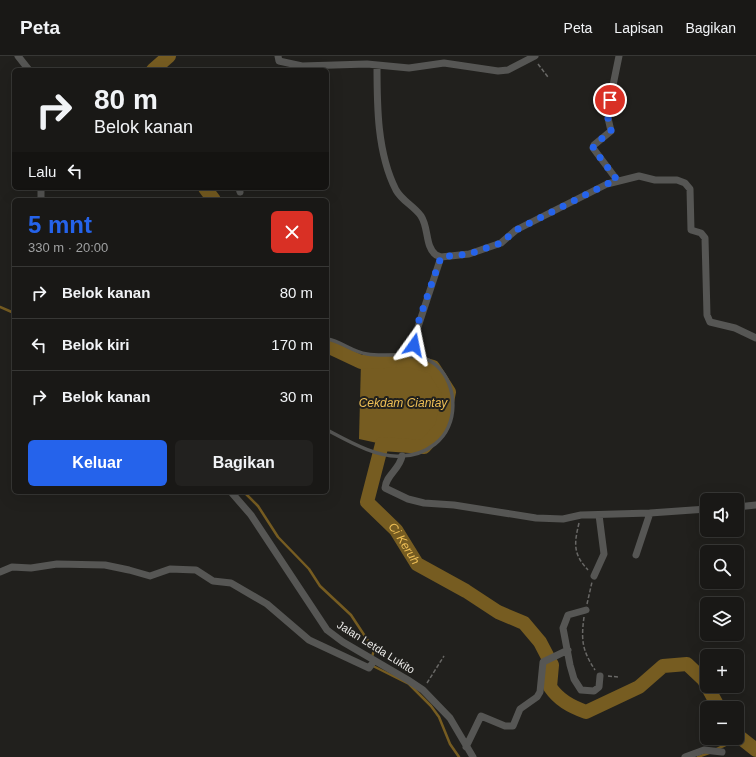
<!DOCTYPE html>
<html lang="id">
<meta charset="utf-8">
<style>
:root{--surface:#191816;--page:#22211f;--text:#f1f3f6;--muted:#9fa0a1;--line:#373735;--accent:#2563eb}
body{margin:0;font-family:Helvetica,sans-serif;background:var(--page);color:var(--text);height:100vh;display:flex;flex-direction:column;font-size:15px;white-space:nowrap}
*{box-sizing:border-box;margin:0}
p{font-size:13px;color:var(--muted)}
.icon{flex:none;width:22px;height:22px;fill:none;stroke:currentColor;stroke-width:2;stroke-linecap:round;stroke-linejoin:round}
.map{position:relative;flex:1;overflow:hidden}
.sheet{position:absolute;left:12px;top:142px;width:317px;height:296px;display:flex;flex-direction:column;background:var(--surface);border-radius:6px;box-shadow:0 4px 16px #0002,0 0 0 1px var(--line)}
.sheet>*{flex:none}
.hud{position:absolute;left:12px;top:12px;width:317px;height:122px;border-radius:6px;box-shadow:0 4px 16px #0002,0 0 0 1px var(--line);background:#191816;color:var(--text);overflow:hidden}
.tools{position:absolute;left:700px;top:437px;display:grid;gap:8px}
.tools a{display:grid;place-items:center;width:44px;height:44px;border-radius:6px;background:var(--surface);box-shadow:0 4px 16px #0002,0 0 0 1px var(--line);font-size:20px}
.pin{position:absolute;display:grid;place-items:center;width:34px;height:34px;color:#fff;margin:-17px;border:2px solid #fff;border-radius:50%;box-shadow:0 1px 4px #0007}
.me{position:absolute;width:44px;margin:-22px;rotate:12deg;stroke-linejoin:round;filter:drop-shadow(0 0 3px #0008)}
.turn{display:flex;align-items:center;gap:14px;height:84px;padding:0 16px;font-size:18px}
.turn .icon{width:52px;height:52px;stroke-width:2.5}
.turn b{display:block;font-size:28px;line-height:34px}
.then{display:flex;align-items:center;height:38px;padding:0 16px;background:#0003;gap:8px;font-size:15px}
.round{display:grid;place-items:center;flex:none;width:42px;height:42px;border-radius:6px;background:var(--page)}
.overview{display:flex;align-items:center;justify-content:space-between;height:68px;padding:0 16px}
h1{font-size:24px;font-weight:700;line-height:30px;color:var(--accent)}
.cta{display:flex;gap:8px;margin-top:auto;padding:8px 16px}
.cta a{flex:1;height:46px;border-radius:6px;background:var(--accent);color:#fff;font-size:16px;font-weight:700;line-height:46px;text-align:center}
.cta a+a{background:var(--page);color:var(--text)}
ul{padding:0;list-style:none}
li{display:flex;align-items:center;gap:12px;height:52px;padding:0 16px;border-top:1px solid var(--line)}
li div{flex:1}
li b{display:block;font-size:15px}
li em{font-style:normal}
header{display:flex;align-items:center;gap:24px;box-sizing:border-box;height:56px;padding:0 20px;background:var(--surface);border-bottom:1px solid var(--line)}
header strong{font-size:19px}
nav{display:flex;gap:22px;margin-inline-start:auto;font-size:14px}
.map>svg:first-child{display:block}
.water{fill:#765c21}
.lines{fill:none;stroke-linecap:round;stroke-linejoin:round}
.stream{stroke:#765c21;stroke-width:2.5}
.river{stroke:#765c21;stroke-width:14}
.path{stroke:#696866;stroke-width:1.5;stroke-dasharray:4 2;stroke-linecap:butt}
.lane{stroke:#565654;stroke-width:3.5}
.street{stroke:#565654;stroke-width:7}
.route{stroke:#2563eb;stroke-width:7;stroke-dasharray:0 12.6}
.labels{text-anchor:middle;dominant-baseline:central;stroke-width:4;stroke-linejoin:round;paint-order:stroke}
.street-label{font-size:11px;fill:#ebeae8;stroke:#21201d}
.water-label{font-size:12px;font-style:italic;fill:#eebf56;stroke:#21201d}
</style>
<header>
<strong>Peta</strong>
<nav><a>Peta</a><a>Lapisan</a><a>Bagikan</a></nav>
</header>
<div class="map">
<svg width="756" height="701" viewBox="0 0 756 701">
<rect width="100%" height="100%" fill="#21201d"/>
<!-- water -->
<path class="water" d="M371,302L409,304L433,311L449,336L442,371L424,390L382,388L359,383L361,306Z"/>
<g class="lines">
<!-- stream -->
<path class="stream" d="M0,251L14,257
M244,436L258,450L278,481L309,513L320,530L351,559L374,594L372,601
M373,610L409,628L431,650L439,661L450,688L459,701
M717,693L740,682
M698,701L709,697"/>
<!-- river -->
<g class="river">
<path d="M153,14L169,0"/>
<path d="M205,132L214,144"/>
<path id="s1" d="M327,290L361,306L409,304L433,311L449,336L442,371L424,391L382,388L367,446L396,474L417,508L466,535L498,556L524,567L540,586L552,609L550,631C559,644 570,650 586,656L639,631L663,610L687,608L704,624L707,630"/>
<path d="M707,630L719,652"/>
<path d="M737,679L756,694"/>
</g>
<!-- path -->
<path class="path" d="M538,8L548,21
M579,467C574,488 573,498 588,514
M587,548L592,526
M584,561C581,584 582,594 595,614
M608,620L618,621
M427,627L444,600"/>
<!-- lane -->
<path class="lane" d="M327,283C341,285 352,296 367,298C390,302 417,292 437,310C458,329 459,370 435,388C426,395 413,400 401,400C377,402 348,385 327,374"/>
<!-- street -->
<path class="street" d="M18,0L29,14
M278,0L279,5L302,10L367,8L409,12L444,7L498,15L508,14L535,0
M377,9C377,49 377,97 396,134C402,145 414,150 421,160C429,172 425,191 436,199L441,201L469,198L501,187L516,174L607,128L639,120L655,124H677L685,127L690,133L691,174L701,177L705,182L707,259L710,266L735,272L756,282
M617,124L593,92L594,89L611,75L608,62L610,44L619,0
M41,132V144
M239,132L240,136
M412,299L415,280L441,201
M402,400C400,413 386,419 385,432L408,443L424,447L454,449L536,462L563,463L581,459L650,457
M231,436L251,459L327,574L343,586L408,624L423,634L450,662L473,701
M737,451L756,449
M636,499L650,457L707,453
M0,516L12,511L31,512L57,508L105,509L129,514L150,520L170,513L196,514L213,525L231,527L267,548L309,584L369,612L374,605
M594,520L604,498L599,459
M586,554L568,559L563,572L570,609L574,623L581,634L594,635L599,631L600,620
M466,691L481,660L505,670H513L520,653L537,641L540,636L543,606L568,594
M685,701L704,694L722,696"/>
</g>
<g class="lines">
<!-- route -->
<path class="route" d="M414,289L419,264L441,201L469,198L501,187L516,174L607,128L617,124L593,92L594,89L611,75V69L608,62L610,44"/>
</g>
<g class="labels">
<!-- street labels -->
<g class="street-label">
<text transform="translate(376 591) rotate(32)">Jalan Letda Lukito</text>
</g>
<!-- water labels -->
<g class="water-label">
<text x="403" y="347">Cekdam Ciantay</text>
<text stroke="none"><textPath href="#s1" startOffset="361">Ci Keruh</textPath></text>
</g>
</g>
</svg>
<div class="tools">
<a><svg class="icon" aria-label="sound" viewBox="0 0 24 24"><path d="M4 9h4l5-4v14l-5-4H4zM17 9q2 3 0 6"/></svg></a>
<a><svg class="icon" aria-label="search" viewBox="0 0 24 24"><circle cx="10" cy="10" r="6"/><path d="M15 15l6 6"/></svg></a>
<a><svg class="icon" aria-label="layers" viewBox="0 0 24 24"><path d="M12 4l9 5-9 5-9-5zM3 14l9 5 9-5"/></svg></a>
<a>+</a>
<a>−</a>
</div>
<div class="pin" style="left:610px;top:44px;background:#d93025"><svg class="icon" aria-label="arrive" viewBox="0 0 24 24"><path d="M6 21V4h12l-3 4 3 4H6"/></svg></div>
<svg class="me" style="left:414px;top:289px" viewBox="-20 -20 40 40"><path d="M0-17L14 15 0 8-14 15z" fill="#2563eb" stroke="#fff" stroke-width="4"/></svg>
<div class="hud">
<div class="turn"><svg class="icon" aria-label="right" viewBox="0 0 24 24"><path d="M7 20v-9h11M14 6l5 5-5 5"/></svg><div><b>80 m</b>Belok kanan</div></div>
<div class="then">Lalu<svg class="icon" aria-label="left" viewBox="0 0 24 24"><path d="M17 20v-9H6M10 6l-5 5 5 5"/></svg></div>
</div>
<section class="sheet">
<div class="overview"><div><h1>5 mnt</h1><p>330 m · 20:00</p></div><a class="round" style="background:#d93025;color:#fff"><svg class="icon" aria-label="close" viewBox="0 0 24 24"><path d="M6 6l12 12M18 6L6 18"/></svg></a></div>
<ul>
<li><svg class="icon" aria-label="right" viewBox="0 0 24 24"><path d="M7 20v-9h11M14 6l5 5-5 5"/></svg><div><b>Belok kanan</b></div><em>80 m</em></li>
<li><svg class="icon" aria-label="left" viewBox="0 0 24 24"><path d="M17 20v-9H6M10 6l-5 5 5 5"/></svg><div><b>Belok kiri</b></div><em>170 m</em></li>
<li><svg class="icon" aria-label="right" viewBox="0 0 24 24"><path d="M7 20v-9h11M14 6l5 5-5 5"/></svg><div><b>Belok kanan</b></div><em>30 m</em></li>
</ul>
<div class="cta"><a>Keluar</a><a>Bagikan</a></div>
</section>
</div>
